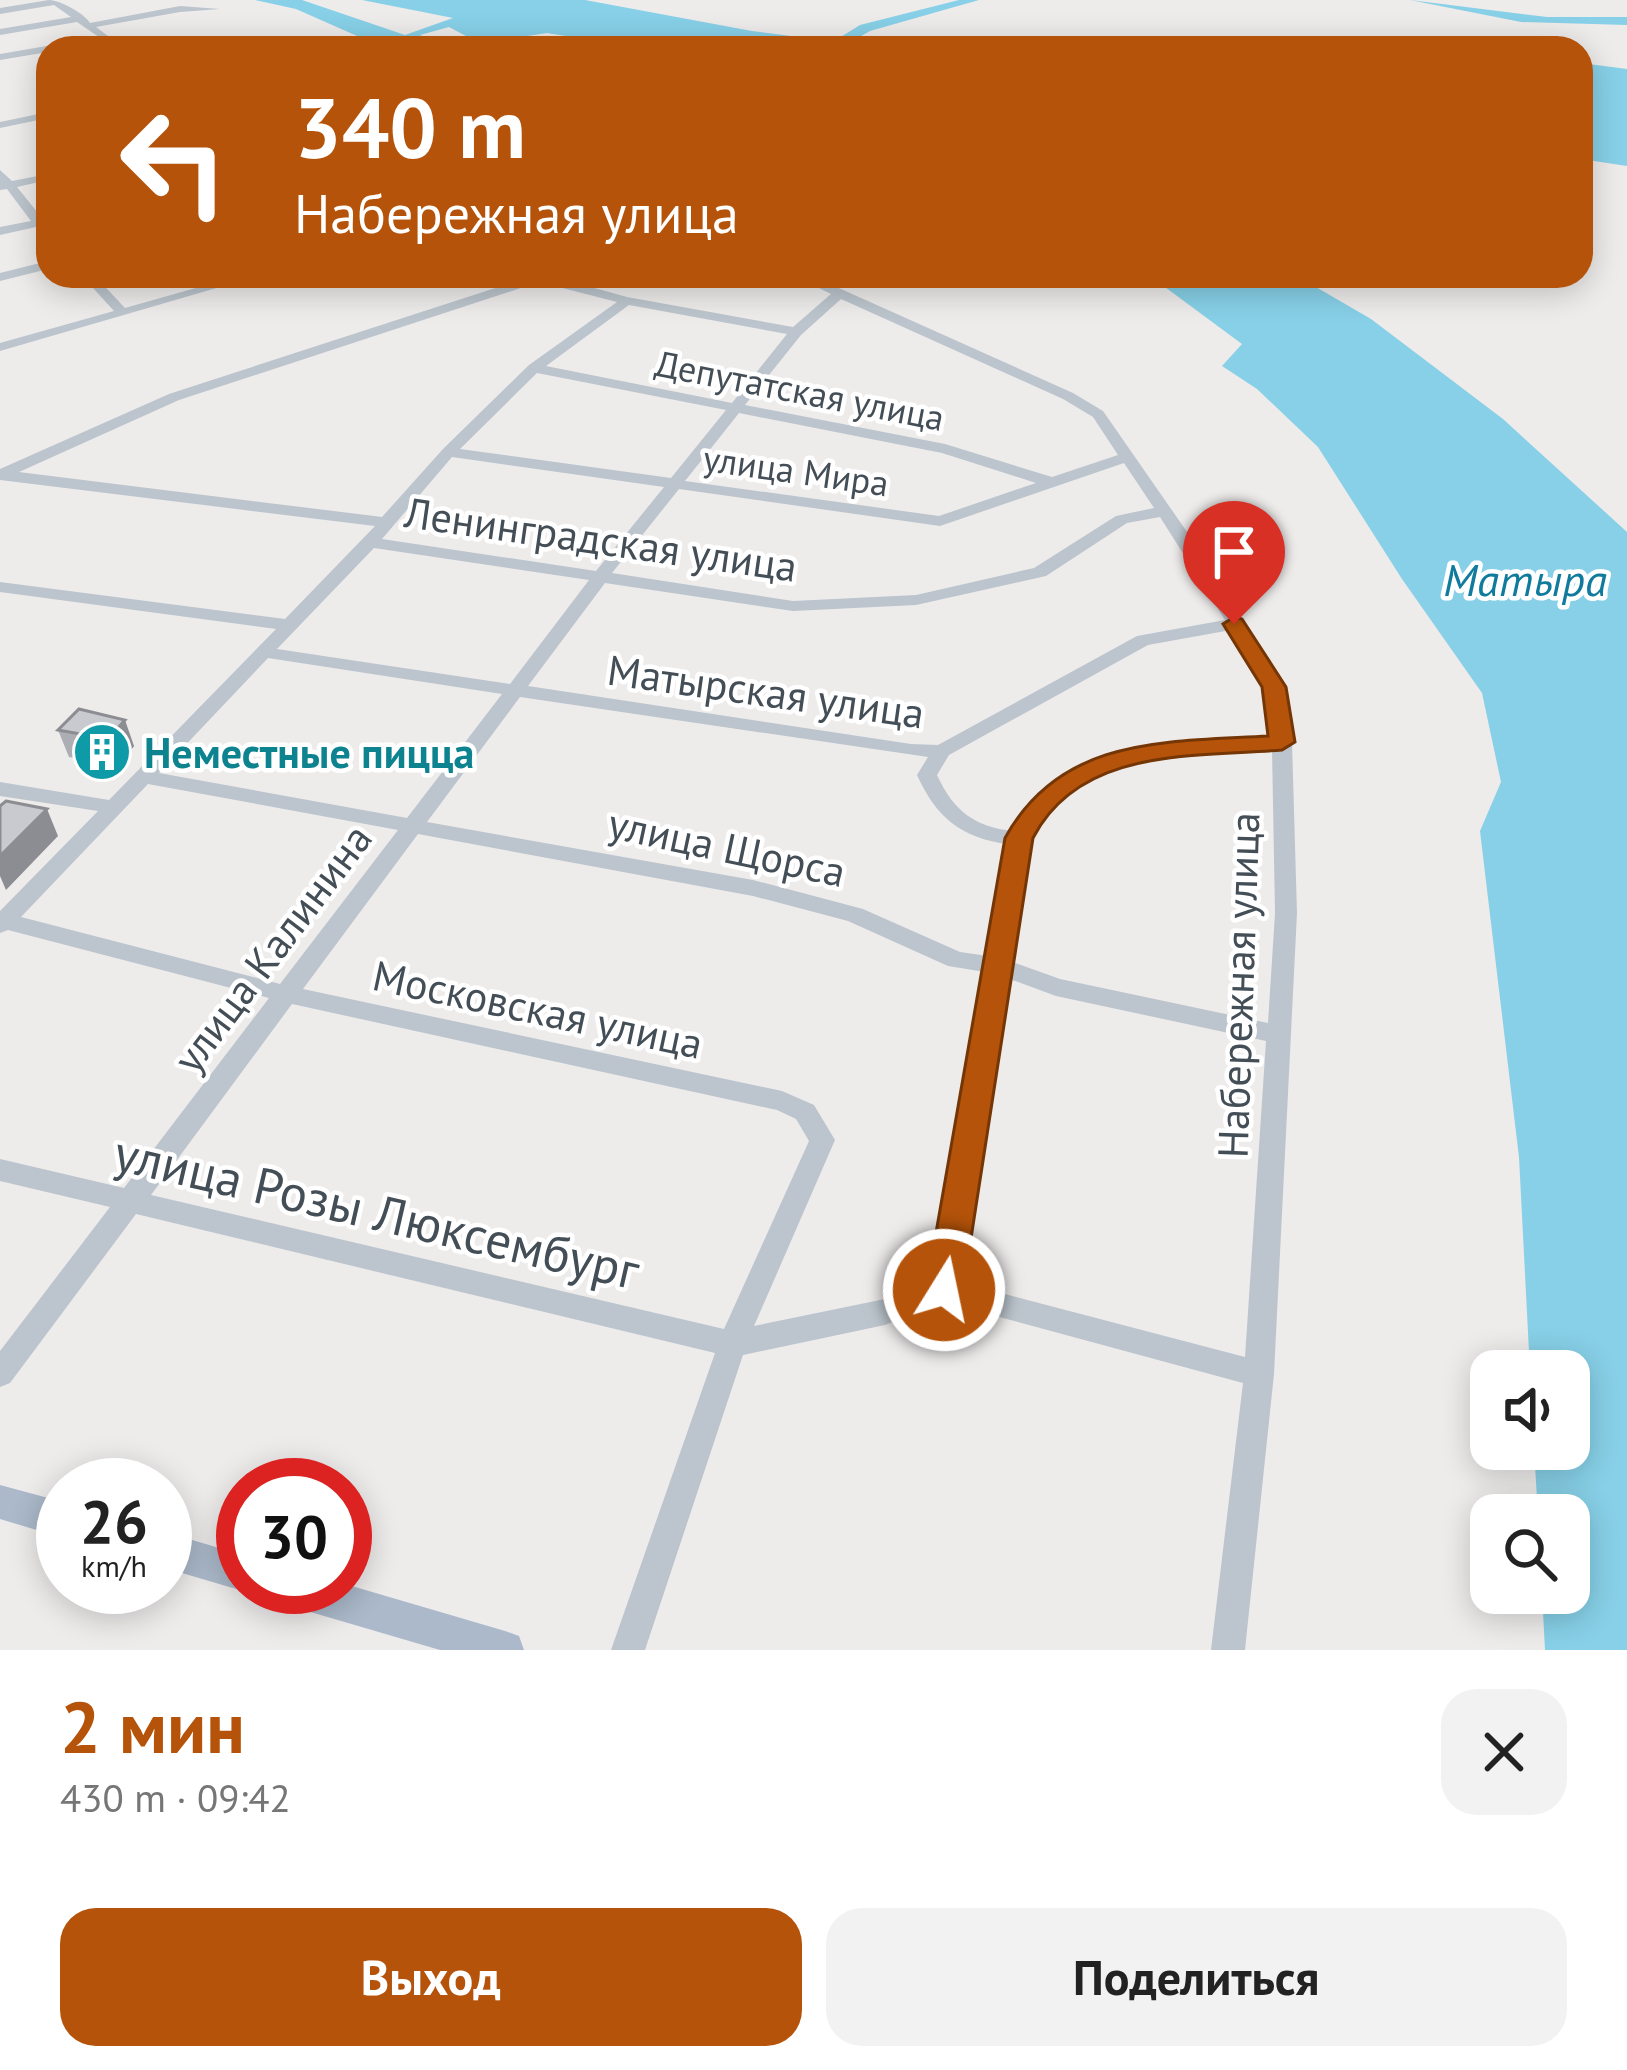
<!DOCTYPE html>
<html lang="ru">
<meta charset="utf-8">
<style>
:root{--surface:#fff;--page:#f2f2f2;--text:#222;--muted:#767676;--accent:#b45309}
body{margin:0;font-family:"PT Sans",sans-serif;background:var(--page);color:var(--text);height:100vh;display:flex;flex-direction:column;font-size:45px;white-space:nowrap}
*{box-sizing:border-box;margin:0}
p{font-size:39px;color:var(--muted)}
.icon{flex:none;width:66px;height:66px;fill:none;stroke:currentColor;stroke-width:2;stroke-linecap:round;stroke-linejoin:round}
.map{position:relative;height:1650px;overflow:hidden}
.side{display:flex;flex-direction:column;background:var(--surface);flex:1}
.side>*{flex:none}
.banner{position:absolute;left:36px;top:36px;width:1557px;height:252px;border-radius:36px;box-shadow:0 6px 30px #0003;background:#b45309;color:#fff;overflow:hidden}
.fabs{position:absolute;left:1470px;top:1350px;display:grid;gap:24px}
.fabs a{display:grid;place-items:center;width:120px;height:120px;border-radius:24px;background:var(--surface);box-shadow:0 6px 30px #0003;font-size:60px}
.speed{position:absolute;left:36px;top:1458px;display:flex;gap:24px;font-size:60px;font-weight:700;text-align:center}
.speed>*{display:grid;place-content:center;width:156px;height:156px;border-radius:50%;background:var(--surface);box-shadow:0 6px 30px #0003;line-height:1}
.speed small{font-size:30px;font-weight:400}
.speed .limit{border:18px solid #d22;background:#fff;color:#111}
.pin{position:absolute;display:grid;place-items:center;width:102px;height:102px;color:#fff;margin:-123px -51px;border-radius:50% 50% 50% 0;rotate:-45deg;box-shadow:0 0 12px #0007}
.pin .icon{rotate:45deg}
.me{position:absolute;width:132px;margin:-66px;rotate:10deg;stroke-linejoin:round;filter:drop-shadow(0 0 9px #0008)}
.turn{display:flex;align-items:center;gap:42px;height:252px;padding:0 60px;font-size:54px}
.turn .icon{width:156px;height:156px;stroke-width:2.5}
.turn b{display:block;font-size:84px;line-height:102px}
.round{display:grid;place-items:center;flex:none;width:126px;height:126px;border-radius:36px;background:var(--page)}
.summary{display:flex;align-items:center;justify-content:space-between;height:204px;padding:0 60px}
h1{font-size:72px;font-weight:600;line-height:90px;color:var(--accent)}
.primary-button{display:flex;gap:24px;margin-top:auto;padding:24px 60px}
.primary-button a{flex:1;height:138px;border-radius:36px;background:var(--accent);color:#fff;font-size:48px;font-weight:600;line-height:138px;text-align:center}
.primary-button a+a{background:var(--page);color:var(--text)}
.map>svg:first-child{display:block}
.water{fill:#87d0e7}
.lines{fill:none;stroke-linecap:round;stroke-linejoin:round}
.river{fill:#87d0e7;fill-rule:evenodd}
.minor{fill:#bcc5cd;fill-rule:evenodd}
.major{fill:#abb9ca;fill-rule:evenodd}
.wall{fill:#acaeb3}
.shaded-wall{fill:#8c8d92}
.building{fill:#c8cad0;stroke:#8c8d92;stroke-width:3}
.route{fill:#b45309;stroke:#753606;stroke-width:3}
.labels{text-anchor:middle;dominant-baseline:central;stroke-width:9;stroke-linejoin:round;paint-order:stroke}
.far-street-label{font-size:36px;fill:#444e57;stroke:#fff}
.street-label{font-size:42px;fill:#444e57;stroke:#fff}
.culture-label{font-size:42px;font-weight:bold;fill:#0d838f;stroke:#fff;text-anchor:start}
.water-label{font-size:45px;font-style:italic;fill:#117b9e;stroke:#fff}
.near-street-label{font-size:51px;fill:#444e57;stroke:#fff}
</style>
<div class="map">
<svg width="1627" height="1650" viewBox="0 0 1627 1650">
<rect width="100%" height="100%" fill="#eeebeb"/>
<!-- water -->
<path class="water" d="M255,0H302L405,35L453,18L362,0H585L752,31L883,48H642L547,33L496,41L466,36L449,27L420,35L451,48L382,47L296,9Z
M1581,63L1627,69V166L1581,159Z
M1150,276H1297L1371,319L1503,419L1627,532V1650H1545L1542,1593H1569V1515H1538L1534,1449H1569V1371H1530L1519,1157L1480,831L1501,782L1482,693L1402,579L1318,447L1257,389L1222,366L1242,344Z"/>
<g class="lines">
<!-- river -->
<path class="river" d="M959,0H979L870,31L840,48H823L860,25Z
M1410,0L1547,17H1627V25L1521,22Z"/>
<!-- minor -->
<path class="minor" d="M49,0C61,0 86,15 90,23L180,6L220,9L180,12L96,27L124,48H113L105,42L48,48V52L0,60V54L99,37L77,22L0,35V29L71,17L54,5L0,14V8Z
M48,112V118L0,128V122Z
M0,170L12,181L48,174V180L17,187L42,218H48V238L36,227L0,235V227L31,221L7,189L0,190Z
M48,261V269L0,281V273Z
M82,276H95L125,308L238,276H258L0,351V343L114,311Z
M532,276H551L627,297L793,327L831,294L795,276H812L1073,393L1103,411L1210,565L1283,687L1292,742L1297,913L1274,1374L1245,1650H1211L1243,1383L944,1302L885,1325L743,1355L645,1650H611L715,1353L136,1214L10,1383L0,1387V1351L110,1207L0,1181V1159L124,1188L269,998L8,930L0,933V911L98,811L0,796V782L109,800L276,629L0,592V582L285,619L375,526L0,480V469L169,394ZM539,282L617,302L529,365L443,449L382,517L19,472L179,400ZM841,299L1063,399L1093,417L1118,455L1052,477L945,444L745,405L801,335ZM629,305L787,334L732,403L546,366ZM537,373L726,410L671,478L460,449ZM739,413L942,453L1036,483L939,516L685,481ZM452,457L664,487L596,571L382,539ZM1124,463L1154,508L1116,516L1034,568L916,595L793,601L612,573L679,489L940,526ZM1160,517L1225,620L1137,636L938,745L911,744L528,686L605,583L793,611L916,605L1046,576L1127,523ZM374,548L589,580L510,684L277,649ZM1231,630L1265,687L1271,737C1169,743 1078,738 1013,831C974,827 953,810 937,775L949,755L1148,645ZM268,658L502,694L407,818L159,773ZM520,697L928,757L917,775C936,817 961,838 1007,844L988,956L960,952L863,909L753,880L427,822ZM1272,749L1275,913L1268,1023L1060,979L1010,961L1030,839L1048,811L1075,788L1107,771L1137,762ZM148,784L398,830L280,984L21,917ZM418,834L753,896L848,921L948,966L985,972L931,1282L885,1299L754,1326L835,1140L814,1105L782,1091L303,989ZM1007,978L1056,996L1266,1041L1245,1357L959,1282ZM292,1004L777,1110L796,1119L809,1141L724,1329L151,1195Z"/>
<!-- major -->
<path class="major" d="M0,1485L63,1502V1538L0,1519Z
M165,1532L243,1555V1587H254L243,1591L165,1568Z
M345,1584L505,1631L519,1636L524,1650H440L290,1606L277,1600L271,1587Z"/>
</g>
<!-- wall -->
<path class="wall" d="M79,709L134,746L118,766L69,757L58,730Z"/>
<!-- shaded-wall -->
<path class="shaded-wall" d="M125,720L134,746L118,766L108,739Z
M47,809L58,836L6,890L0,876V856Z"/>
<!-- building -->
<path class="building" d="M79,709L125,720L108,739L58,730Z
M6,801L47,809L0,856V806Z"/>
<!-- route -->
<path class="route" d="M1234,617L1242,619L1286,687L1295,742L1282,750C1194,757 1080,747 1033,838L963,1290L957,1302L944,1306L932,1302L926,1290L1005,838C1061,736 1166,742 1268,736L1262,687L1223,624Z"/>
<!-- icons -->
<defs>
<symbol id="building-disc" viewBox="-11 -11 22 22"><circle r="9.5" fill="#0f9aa8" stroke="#fff"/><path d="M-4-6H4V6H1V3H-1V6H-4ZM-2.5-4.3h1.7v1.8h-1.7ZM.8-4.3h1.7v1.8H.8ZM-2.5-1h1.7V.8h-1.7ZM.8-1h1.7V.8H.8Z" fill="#fff"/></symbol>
</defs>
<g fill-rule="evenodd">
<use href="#building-disc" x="69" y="719" width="66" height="66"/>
</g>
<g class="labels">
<!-- far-street labels -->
<g class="far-street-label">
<text transform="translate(800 390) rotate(11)">Депутатская улица</text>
<text transform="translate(796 470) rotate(8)">улица Мира</text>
</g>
<!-- street labels -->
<g class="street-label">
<text transform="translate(601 539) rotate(8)">Ленинградская улица</text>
<text transform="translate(766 691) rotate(8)">Матырская улица</text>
<text transform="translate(727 847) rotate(12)">улица Щорса</text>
<text transform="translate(272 948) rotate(-53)">улица Калинина</text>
<text transform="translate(1238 985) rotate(-88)">Набережная улица</text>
<text transform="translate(538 1009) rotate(12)">Московская улица</text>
</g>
<!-- culture labels -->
<g class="culture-label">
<text x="144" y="752">Неместные пицца</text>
</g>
<!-- water labels -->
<g class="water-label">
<text x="1525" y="579">Матыра</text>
</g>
<!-- near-street labels -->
<g class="near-street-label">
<text transform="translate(377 1211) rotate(13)">улица Розы Люксембург</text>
</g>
</g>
</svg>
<div class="fabs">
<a><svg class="icon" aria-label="sound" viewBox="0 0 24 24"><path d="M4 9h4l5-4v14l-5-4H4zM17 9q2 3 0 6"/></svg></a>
<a><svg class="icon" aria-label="search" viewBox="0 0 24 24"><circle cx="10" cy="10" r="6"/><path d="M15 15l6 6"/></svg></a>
</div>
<div class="speed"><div>26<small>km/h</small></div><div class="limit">30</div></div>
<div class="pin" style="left:1234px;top:624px;background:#d93025"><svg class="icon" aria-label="arrive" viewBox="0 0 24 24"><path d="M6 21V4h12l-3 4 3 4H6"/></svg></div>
<svg class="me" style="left:944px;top:1290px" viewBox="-20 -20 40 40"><circle r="17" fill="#b45309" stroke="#fff" stroke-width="3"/><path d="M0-11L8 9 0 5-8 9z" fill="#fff"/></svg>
<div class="banner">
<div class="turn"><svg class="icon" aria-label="left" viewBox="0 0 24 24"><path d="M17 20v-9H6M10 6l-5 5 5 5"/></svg><div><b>340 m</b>Набережная улица</div></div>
</div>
</div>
<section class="side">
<div class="summary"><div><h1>2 мин</h1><p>430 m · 09:42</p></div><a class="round"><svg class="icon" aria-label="close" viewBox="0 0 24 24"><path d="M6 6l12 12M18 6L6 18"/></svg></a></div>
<div class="primary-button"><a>Выход</a><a>Поделиться</a></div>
</section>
